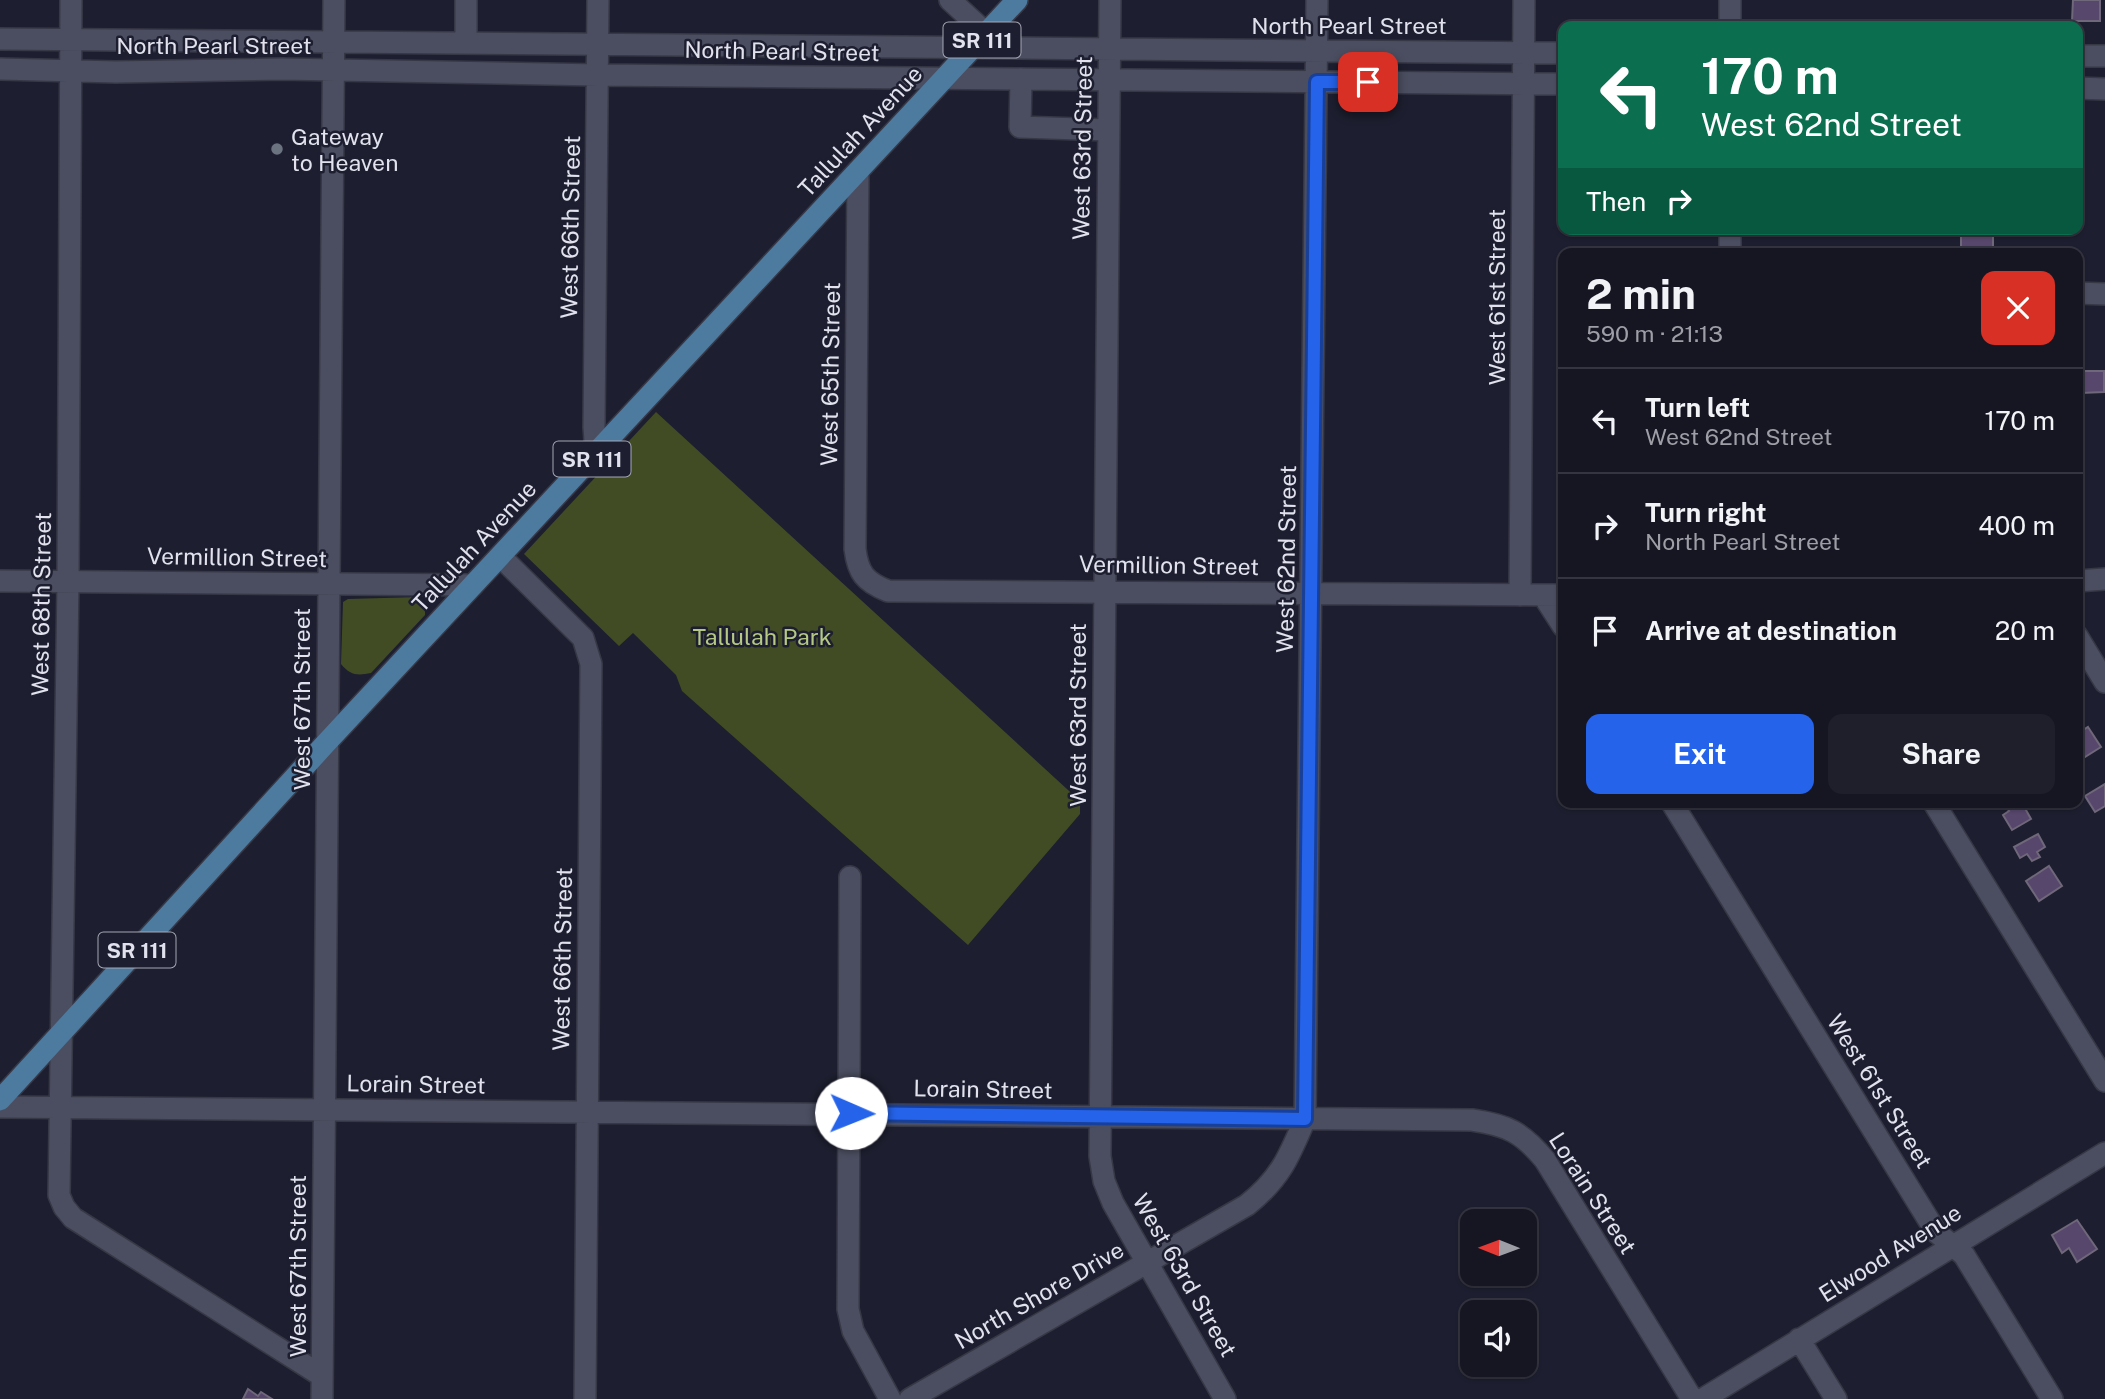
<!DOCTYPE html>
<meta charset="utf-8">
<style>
:root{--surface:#161623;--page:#1f1f2b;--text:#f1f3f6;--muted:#9e9fa6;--line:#353541;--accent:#2563eb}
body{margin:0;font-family:"Public Sans",sans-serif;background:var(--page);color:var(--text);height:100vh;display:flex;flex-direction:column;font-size:26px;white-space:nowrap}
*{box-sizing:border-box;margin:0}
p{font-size:23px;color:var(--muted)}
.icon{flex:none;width:38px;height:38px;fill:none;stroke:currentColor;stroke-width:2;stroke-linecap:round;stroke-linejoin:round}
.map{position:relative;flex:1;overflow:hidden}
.sheet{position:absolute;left:1558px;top:248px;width:525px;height:560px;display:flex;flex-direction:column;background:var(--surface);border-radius:14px;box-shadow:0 2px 5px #0004,0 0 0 2px var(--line)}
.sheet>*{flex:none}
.guide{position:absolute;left:1558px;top:21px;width:525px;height:214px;border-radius:14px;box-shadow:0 2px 5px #0004,0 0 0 2px var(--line);background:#0b6e4f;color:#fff;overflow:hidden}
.needle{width:46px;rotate:271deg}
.fabs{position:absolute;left:1460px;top:1209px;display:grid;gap:14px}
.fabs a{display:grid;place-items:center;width:77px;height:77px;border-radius:14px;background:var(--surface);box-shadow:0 2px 5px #0004,0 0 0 2px var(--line);font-size:35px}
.pin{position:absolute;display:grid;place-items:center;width:60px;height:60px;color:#fff;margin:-30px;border-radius:14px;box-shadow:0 4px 10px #0006}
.me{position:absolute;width:77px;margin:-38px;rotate:91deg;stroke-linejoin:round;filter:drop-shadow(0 0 5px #0008)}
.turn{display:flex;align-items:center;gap:24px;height:147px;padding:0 28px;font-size:32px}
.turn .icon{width:91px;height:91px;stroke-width:2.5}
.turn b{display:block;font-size:49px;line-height:60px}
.then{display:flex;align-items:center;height:66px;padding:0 28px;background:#0003;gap:14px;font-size:26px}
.round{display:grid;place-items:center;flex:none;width:74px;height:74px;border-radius:14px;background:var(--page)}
.head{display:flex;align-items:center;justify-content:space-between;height:119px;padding:0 28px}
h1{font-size:42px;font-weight:700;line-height:52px}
.cta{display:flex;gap:14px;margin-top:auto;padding:14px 28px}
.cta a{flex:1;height:80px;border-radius:14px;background:var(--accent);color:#fff;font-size:28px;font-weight:700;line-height:80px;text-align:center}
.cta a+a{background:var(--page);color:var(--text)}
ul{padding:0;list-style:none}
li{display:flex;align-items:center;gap:21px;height:105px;padding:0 28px;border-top:2px solid var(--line)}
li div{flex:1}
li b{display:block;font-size:26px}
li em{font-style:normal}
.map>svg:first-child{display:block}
.green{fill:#424c24}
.building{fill:#57476c;stroke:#6f677a;stroke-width:2}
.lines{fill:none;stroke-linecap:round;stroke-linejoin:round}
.minor-casing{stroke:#373846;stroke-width:24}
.major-casing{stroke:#373846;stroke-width:24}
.minor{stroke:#4b4e60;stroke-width:21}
.major{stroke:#4d7a9f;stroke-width:21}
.route-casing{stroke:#184099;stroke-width:18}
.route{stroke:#2563eb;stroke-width:12}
.worship-dot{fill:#6b7280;stroke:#1d1e2f;stroke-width:2.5}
.labels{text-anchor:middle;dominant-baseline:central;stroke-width:5;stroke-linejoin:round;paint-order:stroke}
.shield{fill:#1d1e2f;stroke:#a6a7b5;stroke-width:2}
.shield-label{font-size:21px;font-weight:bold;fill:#e1e2ee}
.street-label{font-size:23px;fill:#e1e2ee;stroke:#1d1e2f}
.poi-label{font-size:23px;fill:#e1e2ee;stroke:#1d1e2f;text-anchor:start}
.park-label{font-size:23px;fill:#b5c884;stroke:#1d1e2f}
</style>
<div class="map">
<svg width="2105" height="1399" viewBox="0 0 2105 1399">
<rect width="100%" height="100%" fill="#1d1e2f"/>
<!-- green -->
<path class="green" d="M656,412L1080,801V814L968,945L682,691L676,675L633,633L619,646L524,554Z
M419,597L425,604V615L371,673C357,676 350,675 341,664L343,602L348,599Z"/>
<!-- building -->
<path class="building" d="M2073,0H2100V21H2072Z
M1961,229H1993V249L1974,250V254H1961Z
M2081,371H2104V392L2081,393Z
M2088,727L2101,747L2077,762V734Z
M2105,784V806L2095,812L2085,796Z
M2011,803H2022L2031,819L2012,830L2003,815L2009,811L2006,806Z
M2038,834L2045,847L2037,852L2040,857L2032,861L2027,854L2020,858L2014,847Z
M2049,866L2062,886L2039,901L2026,881Z
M2077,1220L2097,1249L2077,1262L2069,1248L2062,1253L2052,1235Z
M248,1389L258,1396L261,1392L272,1399H243Z"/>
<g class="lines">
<defs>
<path id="minor" d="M71,0L68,581L59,1195L64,1207L73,1218L322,1376
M950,0L987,34
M1110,0L1100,1156L1104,1181L1113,1203L1225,1399
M1730,26V0
M0,39L1563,53
M466,43V0
M2077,56H2105
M0,69L116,72L282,69L598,75L1563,84
M1021,79L1020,127L1108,130
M2077,88L2105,89
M858,171L855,549C858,573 865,582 888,591L1563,595
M1730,229V254
M2077,293L2105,294
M596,454L594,427L598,0
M501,557L583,638L591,664L585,1399
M0,581L473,585
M2077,581L2105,579
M1520,595L1524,0
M1543,595L1563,626
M2077,636L2105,682
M1672,803L1936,1232L1964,1255L2052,1399
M1934,803L2105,1081
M850,877L848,1309L853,1331L890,1399
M0,1107L1472,1120C1507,1125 1522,1132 1545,1160L1692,1399
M1799,1339L1836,1399
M322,1399L334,0
M910,1399L1247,1205C1280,1179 1289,1157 1305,1119L1317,0
M1703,1399L2105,1153"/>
<path id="major" d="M0,1100L327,742L1017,0"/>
</defs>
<!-- minor casing -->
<use href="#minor" class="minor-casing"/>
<!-- major casing -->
<use href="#major" class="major-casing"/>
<!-- minor -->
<use href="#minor" class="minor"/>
<!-- major -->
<use href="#major" class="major"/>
</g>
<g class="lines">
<defs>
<path id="route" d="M851,1113L1305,1119L1317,82H1368"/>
</defs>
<!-- route casing -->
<use href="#route" class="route-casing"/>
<!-- route -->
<use href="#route" class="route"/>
</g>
<!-- markers -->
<circle class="worship-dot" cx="277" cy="149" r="7"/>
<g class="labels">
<!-- shield labels -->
<g class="shield">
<rect x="943.5" y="22.5" width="77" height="35" rx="5"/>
<rect x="553.5" y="441.5" width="77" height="35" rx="5"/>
<rect x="98.5" y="932.5" width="77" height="35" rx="5"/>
</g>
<g class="shield-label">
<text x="982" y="40">SR 111</text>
<text x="592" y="459">SR 111</text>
<text x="137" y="950">SR 111</text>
</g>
<!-- street labels -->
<g class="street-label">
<text x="1349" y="25">North Pearl Street</text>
<text x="214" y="45">North Pearl Street</text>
<text transform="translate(782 51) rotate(1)">North Pearl Street</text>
<text transform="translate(860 131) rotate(-47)">Tallulah Avenue</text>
<text transform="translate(1082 148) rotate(-89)">West 63rd Street</text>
<text transform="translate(570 227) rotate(-89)">West 66th Street</text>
<text transform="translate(1496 297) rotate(-90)">West 61st Street</text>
<text transform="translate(830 374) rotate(-89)">West 65th Street</text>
<text transform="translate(474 546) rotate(-47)">Tallulah Avenue</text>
<text transform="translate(237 557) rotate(1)">Vermillion Street</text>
<text transform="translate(1286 559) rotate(-89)">West 62nd Street</text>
<text transform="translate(1169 565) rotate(1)">Vermillion Street</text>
<text transform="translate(41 604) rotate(-89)">West 68th Street</text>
<text transform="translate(301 699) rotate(-90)">West 67th Street</text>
<text transform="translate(1077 715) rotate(-90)">West 63rd Street</text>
<text transform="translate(562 959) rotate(-89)">West 66th Street</text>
<text transform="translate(416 1084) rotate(1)">Lorain Street</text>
<text transform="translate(983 1089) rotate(1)">Lorain Street</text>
<text transform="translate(1880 1091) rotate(58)">West 61st Street</text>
<text transform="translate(1593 1193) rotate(57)">Lorain Street</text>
<text transform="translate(1890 1253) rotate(-32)">Elwood Avenue</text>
<text transform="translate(297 1266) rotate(-90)">West 67th Street</text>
<text transform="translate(1185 1275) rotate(60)">West 63rd Street</text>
<text transform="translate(1039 1295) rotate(-30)">North Shore Drive</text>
</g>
<!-- poi labels -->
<g class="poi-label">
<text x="291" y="136">Gateway<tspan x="291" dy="26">to Heaven</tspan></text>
</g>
<!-- park labels -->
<g class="park-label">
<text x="762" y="636">Tallulah Park</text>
</g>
</g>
</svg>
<div class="fabs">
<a><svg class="needle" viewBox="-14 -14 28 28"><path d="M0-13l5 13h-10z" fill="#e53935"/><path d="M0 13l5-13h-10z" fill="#9e9fa6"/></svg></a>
<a><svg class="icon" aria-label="sound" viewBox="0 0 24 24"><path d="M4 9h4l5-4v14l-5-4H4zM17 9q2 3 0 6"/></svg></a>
</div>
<div class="pin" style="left:1368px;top:82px;background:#d93025"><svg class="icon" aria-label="arrive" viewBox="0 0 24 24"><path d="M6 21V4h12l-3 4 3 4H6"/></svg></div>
<svg class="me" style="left:851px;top:1113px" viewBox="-20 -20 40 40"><circle r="19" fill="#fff"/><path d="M0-13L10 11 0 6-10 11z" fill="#2563eb"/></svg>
<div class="guide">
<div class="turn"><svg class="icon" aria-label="left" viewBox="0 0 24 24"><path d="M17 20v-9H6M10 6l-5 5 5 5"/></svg><div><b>170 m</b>West 62nd Street</div></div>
<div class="then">Then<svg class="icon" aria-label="right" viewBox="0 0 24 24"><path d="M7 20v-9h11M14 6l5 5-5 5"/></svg></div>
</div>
<section class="sheet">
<div class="head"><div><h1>2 min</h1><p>590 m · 21:13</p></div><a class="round" style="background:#d93025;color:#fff"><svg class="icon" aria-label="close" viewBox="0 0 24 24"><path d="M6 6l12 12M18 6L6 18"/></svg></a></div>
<ul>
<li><svg class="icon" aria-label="left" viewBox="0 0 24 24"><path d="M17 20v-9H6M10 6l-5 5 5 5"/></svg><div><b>Turn left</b><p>West 62nd Street</p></div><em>170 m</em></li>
<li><svg class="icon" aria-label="right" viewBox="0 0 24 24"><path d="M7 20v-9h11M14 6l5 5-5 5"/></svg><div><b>Turn right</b><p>North Pearl Street</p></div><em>400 m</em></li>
<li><svg class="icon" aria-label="arrive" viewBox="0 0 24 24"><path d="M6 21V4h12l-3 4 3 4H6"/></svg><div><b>Arrive at destination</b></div><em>20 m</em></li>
</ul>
<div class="cta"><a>Exit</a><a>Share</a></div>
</section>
</div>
